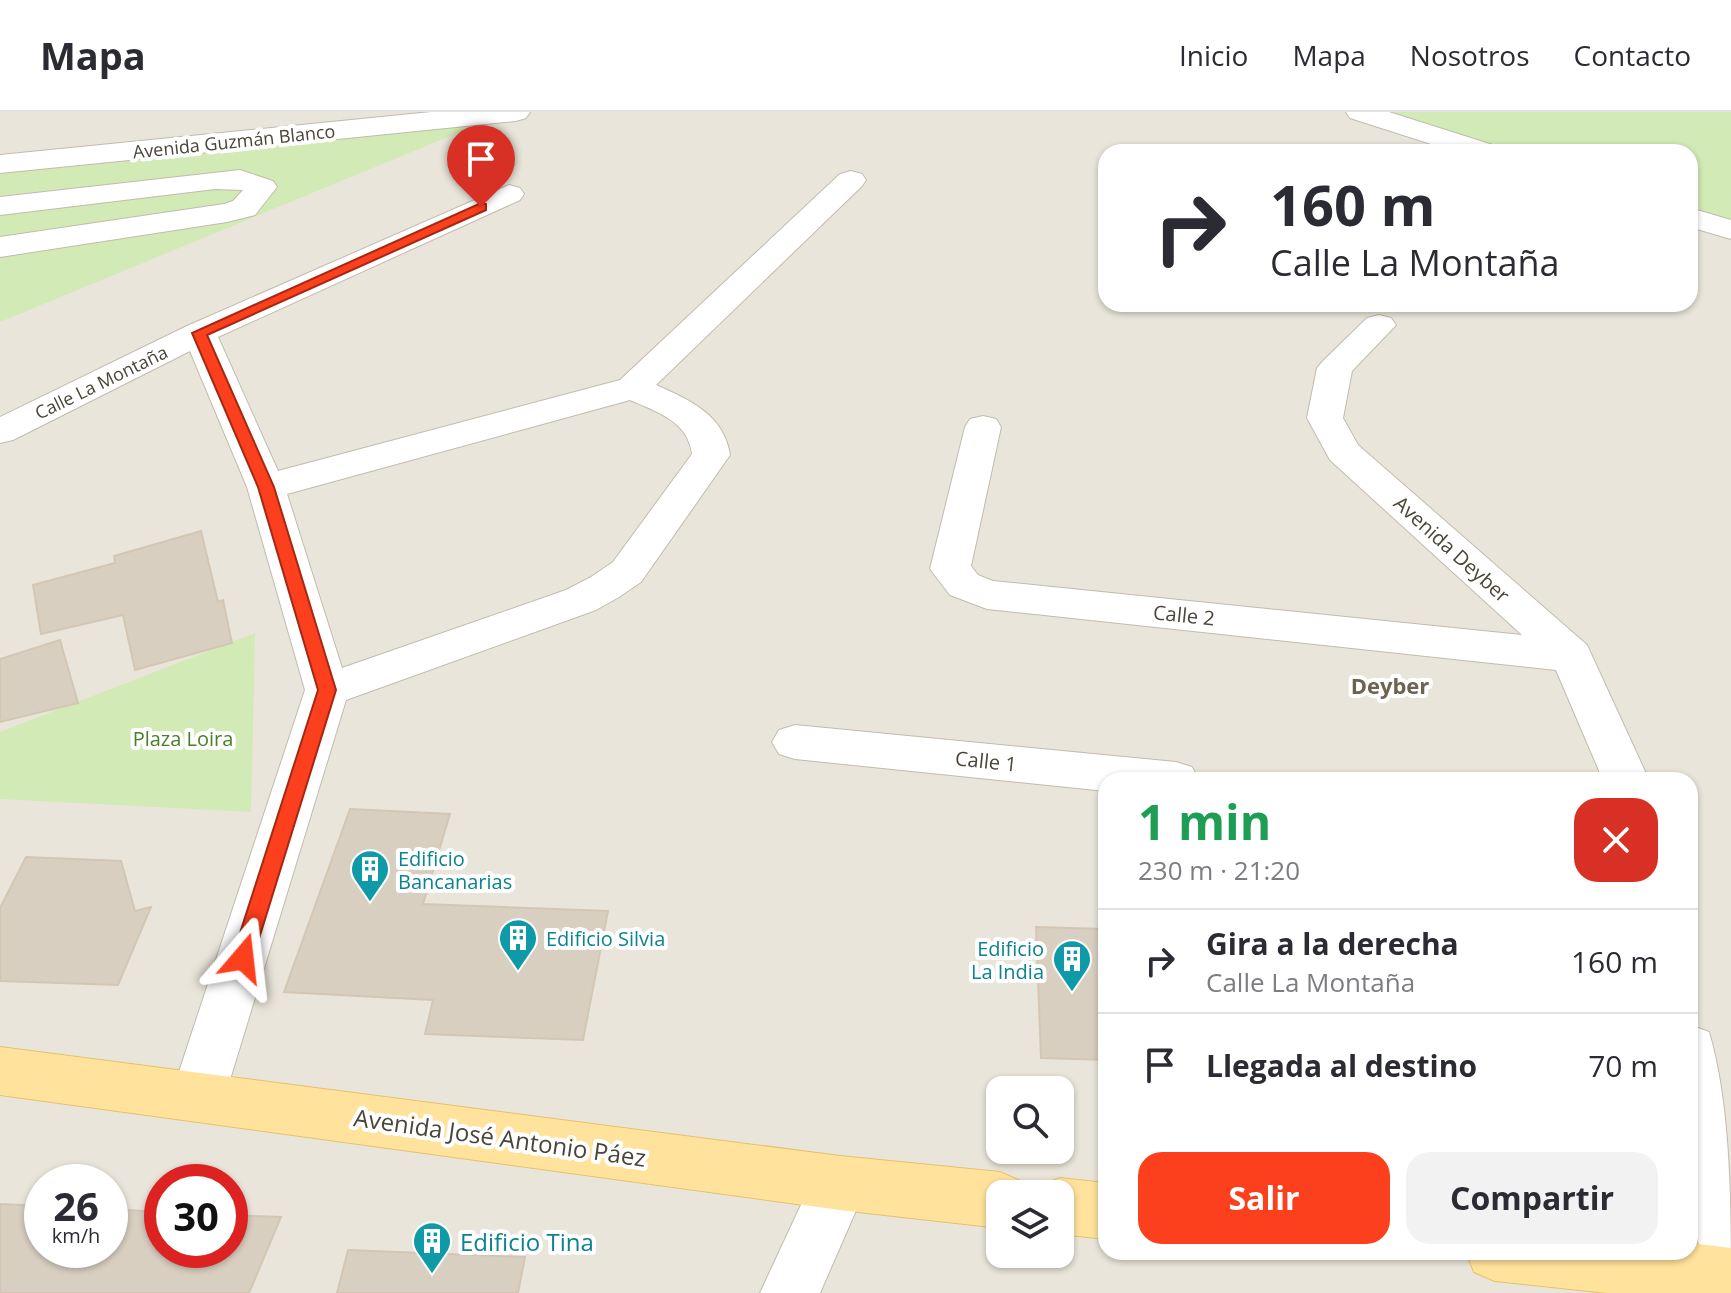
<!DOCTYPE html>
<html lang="es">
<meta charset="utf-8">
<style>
:root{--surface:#fff;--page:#f2f2f3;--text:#2b2b33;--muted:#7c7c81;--line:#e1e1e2;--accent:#fc3f1d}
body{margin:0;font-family:"Open Sans",sans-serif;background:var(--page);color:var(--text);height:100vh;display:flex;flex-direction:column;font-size:30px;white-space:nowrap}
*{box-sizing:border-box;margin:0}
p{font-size:26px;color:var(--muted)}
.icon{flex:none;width:44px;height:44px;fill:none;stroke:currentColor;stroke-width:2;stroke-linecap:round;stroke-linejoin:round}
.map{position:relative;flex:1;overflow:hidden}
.drawer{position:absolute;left:1098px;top:660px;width:600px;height:488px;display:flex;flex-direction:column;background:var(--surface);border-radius:24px;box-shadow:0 2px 6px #0004}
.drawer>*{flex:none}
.banner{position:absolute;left:1098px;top:32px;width:600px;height:168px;border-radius:24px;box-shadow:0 2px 6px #0004;background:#fff;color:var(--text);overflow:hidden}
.tools{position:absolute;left:986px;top:964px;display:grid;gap:16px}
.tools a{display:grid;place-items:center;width:88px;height:88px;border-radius:16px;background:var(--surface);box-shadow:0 2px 6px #0004;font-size:40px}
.speed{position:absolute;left:24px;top:1052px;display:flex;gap:16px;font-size:40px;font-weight:700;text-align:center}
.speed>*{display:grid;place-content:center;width:104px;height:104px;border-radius:50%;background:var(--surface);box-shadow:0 2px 6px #0004;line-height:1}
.speed small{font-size:20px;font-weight:400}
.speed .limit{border:12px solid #d22;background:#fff;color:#111}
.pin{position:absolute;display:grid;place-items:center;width:68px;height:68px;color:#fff;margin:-82px -34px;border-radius:50% 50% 50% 0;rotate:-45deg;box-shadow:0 0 8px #0007}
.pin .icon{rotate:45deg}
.me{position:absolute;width:88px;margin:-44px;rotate:17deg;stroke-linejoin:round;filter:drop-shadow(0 0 6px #0008)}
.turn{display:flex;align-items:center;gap:28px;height:168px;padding:0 40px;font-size:36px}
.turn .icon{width:104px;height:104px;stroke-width:2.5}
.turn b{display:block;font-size:56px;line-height:68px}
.round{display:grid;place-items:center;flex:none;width:84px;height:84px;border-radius:24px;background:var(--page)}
.head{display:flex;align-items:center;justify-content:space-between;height:136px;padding:0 40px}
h1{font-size:48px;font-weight:700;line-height:60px;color:#1e9e55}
.button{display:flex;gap:16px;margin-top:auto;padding:16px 40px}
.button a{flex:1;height:92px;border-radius:24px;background:var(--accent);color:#fff;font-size:32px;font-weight:700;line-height:92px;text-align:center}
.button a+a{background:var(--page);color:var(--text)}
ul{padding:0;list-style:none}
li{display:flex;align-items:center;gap:24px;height:104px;padding:0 40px;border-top:2px solid var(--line)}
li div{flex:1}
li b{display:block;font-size:30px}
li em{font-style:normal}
header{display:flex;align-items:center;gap:48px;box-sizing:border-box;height:112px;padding:0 40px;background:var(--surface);border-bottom:2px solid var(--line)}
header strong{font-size:38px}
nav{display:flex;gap:44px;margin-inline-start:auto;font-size:28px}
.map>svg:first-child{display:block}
.residential{fill:#eae5da;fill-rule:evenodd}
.green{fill:#d2eab5}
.building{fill:#d8cfc1;stroke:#d3c7b4;stroke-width:2}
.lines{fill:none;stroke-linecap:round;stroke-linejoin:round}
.minor-casing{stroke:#c2bbae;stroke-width:2}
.major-casing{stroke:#e6c16a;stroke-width:2}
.minor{fill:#fff;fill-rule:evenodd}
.major{fill:#ffe39c;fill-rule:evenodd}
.route{fill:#fc3f1d;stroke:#a42913;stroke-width:2}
.labels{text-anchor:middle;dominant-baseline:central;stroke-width:8;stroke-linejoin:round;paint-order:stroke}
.far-street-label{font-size:18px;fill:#4b4439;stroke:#fff}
.street-label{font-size:20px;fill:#4b4439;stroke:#fff}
.park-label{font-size:20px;fill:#4a7f2a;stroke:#fff}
.culture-label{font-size:20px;fill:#0d838f;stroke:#fff;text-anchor:start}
.neighbourhood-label{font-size:22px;font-weight:bold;fill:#6e6250;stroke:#fff}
.near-street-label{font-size:24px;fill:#4b4439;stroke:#fff}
.near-culture-label{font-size:24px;fill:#0d838f;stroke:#fff;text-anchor:start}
</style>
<header>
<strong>Mapa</strong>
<nav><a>Inicio</a><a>Mapa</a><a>Nosotros</a><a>Contacto</a></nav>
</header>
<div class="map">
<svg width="1731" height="1181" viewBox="0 0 1731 1181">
<rect width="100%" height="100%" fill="#f6f3ec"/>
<!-- residential -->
<path class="residential" d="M0,0H1731V1181H0ZM1106,40H1690V192H1106ZM1106,668H1690V1140H1106ZM1000,978H1060V1038H1000ZM42,1070H110V1138H42ZM162,1070H230V1138H162ZM1000,1082H1060V1142H1000Z"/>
<!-- green -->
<path class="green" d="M1360,0H1731V118L1690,105V40H1486Z
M501,3L0,210V52Z
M255,521L251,700L0,687V620Z"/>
<!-- building -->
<path class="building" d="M201,419L218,490L223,488L232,531L135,558L123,503L41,522L33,473L115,451L114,444Z
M60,528L78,591L0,610V547Z
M350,697L450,702L423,792L608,799L583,928L425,922L433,888L284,880Z
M26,745L121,749L135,799L151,795L118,873L0,869V796Z
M1036,815L1106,817V948L1041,946Z
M0,1092L42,1094V1138H110V1097L162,1100V1138H230V1103L281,1105L249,1181H0Z
M348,1138L525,1145L518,1181H337Z"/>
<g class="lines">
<defs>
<path id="minor" d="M431,0H530L526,6L516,9L0,61V43Z
M1346,0H1389L1496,34L1501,40H1456L1350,6Z
M240,58L273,69L277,75L255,103L227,110L0,145V125L224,92L233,89L243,78L215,77L0,103V85Z
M851,59L862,62L866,68L862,74L656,273C690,288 724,303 730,343L641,470L619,485L596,498L346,588L225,984L217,1002L198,1009L179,1002L171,984L305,578L247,375L190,239L13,328L0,331V305L187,214L509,73L520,76L524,82L520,88L218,225L278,359L620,268L840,62ZM630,288C657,300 688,309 692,342L613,450L591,465L566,478L342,556L287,382Z
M1690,96L1731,108V127L1690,115Z
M1379,203L1391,206L1396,213L1352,259L1343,306L1358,333L1587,533L1649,668H1603L1556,558L987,497L950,483L930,457L965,315L970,307L983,304L996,307L1001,315L971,454L978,463L993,469L1522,523L1330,348L1307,306L1317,256L1323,249L1367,206Z
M795,613L1176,650L1192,655L1199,668H1106V679L795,647L779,642L772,630L779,618Z
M1690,913L1709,920C1731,994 1731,1095 1731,1175L1710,1167C1678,1089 1690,996 1690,913Z
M840,1044L860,1052L868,1071L820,1181H760L820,1052Z"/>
<path id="major" d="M0,935L840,1044L1000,1060L1020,1069L1026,1082H1000V1116L840,1098L0,983Z
M1060,1066L1106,1071V1127L1060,1122V1082H1037L1040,1074Z
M1690,1131L1731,1136V1181H1607L1495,1169L1474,1160L1466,1140H1690Z"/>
</defs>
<!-- minor casing -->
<use href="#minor" class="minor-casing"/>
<!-- major casing -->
<use href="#major" class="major-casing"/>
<!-- minor -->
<use href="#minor" class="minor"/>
<!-- major -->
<use href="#major" class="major"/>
</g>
<!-- route -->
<path class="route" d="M481,91L486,92V98L207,223L274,375L336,578L253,846L250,852L243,855L235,852L232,846L318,578L258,375L192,221Z"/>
<!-- icons -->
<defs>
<symbol id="building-pin" viewBox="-11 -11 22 30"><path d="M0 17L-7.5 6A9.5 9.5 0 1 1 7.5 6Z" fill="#0f9aa8" stroke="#fff"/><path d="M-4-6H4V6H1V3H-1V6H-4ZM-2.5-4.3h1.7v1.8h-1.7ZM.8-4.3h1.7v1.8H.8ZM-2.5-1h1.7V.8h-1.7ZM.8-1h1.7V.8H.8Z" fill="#fff"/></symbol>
</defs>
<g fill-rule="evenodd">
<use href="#building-pin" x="348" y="735" width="44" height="60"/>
<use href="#building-pin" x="496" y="804" width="44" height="60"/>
<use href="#building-pin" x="1050" y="825" width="44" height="60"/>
<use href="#building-pin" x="410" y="1107" width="44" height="60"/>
</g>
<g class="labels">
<!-- far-street labels -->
<g class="far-street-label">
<text transform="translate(234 29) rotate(-6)">Avenida Guzmán Blanco</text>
<text transform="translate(101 270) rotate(-26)">Calle La Montaña</text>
</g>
<!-- street labels -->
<g class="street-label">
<text transform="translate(1452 437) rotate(42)">Avenida Deyber</text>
<text transform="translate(1184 503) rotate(6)">Calle 2</text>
<text transform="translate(986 649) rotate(6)">Calle 1</text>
</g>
<!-- park labels -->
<g class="park-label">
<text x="183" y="626">Plaza Loira</text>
</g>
<!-- culture labels -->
<g class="culture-label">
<text x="398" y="746">Edificio<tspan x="398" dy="23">Bancanarias</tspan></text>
<text x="546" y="826">Edificio Silvia</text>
<text x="1044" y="836" text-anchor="end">Edificio<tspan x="1044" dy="23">La India</tspan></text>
</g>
<!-- neighbourhood labels -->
<g class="neighbourhood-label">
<text x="1390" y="573">Deyber</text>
</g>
<!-- near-street labels -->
<g class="near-street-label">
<text transform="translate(500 1025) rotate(8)">Avenida José Antonio Páez</text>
</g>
<!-- near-culture labels -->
<g class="near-culture-label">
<text x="460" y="1129">Edificio Tina</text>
</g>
</g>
</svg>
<div class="tools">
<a><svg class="icon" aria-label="search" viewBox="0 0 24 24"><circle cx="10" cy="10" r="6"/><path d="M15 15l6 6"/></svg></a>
<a><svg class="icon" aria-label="layers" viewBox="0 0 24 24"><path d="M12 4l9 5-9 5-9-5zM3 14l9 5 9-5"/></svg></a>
</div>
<div class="speed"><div>26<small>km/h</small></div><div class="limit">30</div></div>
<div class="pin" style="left:481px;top:95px;background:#d93025"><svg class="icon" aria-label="arrive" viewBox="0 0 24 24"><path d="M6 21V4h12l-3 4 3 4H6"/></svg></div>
<svg class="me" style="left:243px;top:846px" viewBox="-20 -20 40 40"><path d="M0-17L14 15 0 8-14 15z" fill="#fc3f1d" stroke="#fff" stroke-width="4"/></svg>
<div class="banner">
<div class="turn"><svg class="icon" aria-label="right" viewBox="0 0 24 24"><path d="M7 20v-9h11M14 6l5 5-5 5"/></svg><div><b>160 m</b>Calle La Montaña</div></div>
</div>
<section class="drawer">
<div class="head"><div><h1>1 min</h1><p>230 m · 21:20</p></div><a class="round" style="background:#d93025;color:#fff"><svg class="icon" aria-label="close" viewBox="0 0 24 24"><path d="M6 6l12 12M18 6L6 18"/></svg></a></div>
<ul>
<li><svg class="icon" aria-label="right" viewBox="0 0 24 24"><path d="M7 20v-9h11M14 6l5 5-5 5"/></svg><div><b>Gira a la derecha</b><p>Calle La Montaña</p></div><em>160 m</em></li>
<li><svg class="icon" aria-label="arrive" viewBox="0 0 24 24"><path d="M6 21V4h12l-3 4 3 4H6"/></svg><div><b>Llegada al destino</b></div><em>70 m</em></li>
</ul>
<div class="button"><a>Salir</a><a>Compartir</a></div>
</section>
</div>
